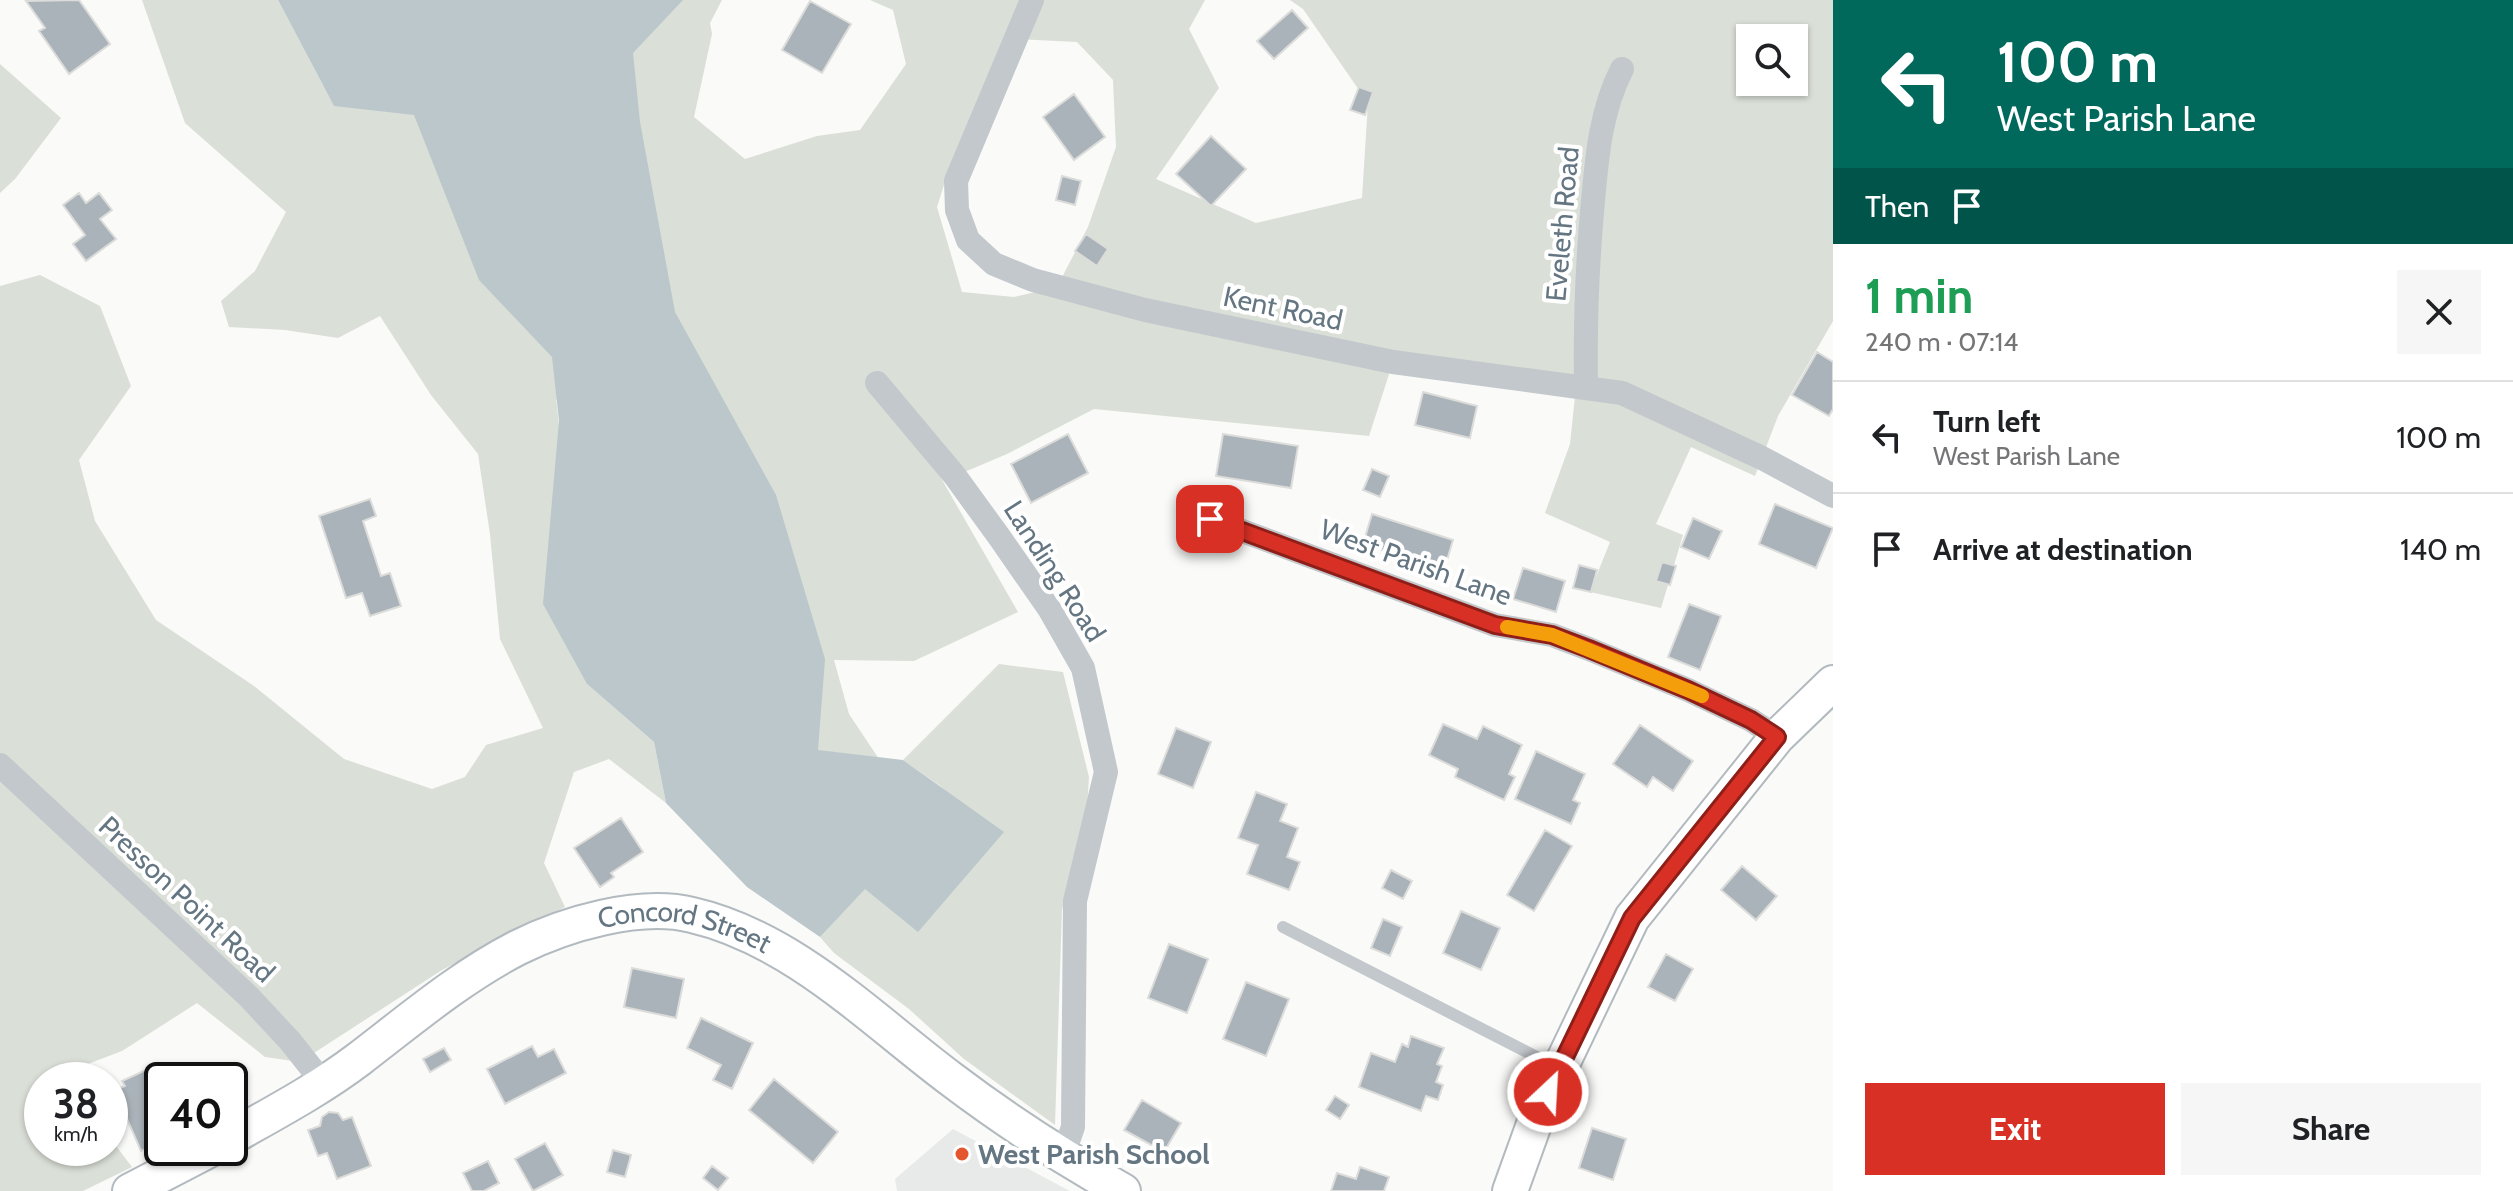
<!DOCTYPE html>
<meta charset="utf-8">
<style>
:root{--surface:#fff;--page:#f6f6f6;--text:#202124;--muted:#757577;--line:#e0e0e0;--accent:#d93025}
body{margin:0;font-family:Cabin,sans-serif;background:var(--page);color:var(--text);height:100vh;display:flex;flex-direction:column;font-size:30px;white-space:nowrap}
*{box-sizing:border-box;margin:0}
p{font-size:26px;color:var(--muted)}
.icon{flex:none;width:44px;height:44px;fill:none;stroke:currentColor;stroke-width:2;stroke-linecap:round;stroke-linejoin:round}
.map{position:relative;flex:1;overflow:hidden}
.sheet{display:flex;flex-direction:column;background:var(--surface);width:680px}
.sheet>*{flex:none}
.guide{background:#00695c;color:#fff;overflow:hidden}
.fabs{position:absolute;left:1736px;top:24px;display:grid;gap:16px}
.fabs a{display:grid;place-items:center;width:72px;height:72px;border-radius:0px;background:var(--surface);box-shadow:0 2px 6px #0004;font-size:40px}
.speed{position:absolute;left:24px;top:1062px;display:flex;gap:16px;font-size:40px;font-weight:700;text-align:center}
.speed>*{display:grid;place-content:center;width:104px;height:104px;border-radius:50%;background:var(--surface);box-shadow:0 2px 6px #0004;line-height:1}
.speed small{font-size:20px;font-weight:400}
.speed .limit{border:4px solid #111;border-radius:12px;background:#fff;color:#111}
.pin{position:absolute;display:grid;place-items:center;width:68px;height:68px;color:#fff;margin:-34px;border-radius:16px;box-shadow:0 4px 12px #0006}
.me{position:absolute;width:88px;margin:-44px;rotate:25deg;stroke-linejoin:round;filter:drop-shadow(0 0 6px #0008)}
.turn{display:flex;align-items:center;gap:28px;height:168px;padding:0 32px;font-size:36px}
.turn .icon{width:104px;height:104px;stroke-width:2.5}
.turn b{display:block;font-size:56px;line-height:68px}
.then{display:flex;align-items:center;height:76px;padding:0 32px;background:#0003;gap:16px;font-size:30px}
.round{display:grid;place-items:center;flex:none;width:84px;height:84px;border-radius:0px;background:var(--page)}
.summary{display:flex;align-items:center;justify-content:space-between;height:136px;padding:0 32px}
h1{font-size:48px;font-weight:700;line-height:60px;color:#1e9e55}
.cta{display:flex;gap:16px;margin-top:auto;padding:16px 32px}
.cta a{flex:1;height:92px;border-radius:0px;background:var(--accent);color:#fff;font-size:32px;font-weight:700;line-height:92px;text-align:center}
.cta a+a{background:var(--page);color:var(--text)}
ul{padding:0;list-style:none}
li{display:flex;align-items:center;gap:24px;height:112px;padding:0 32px;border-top:2px solid var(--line)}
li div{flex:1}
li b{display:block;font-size:30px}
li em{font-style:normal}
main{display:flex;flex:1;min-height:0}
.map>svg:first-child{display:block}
.built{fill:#e8e9e9}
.green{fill:#dadfd7;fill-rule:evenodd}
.water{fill:#bbc7cb}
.building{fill:#aab3b9;stroke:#dcdcda;stroke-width:2}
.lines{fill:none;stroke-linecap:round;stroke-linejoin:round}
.secondary-casing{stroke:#b3babf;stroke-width:38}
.lane{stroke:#c3c8cc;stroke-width:12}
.street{stroke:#c3c8cc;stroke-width:24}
.secondary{stroke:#fff;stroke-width:34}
.route-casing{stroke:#8d1f18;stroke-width:20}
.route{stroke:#d93025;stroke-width:14}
.slow{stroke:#f59e0b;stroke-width:14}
.poi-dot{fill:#e4572e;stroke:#fff;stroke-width:3}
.labels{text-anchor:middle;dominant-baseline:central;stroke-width:8;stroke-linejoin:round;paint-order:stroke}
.street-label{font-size:28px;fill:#657683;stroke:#fff}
.poi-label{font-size:28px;font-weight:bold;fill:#657683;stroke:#fff;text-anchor:start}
</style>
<main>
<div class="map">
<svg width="1833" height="1191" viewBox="0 0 1833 1191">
<rect width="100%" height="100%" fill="#fafaf8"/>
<!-- built -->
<path class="built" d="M953,1129L1070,1191H897L895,1179Z"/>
<!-- green -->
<path class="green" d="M142,0H278L334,106L281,0H722L710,23L712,34L694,117L745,159L817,136L860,130L906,64L893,10L870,0H1205L1189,29L1219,88L1156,179L1256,223L1362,198L1368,103L1303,9L1290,0H1833V321L1778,416L1755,476L1691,447L1656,524L1683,535L1661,608L1590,592L1610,542L1545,513L1570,444L1576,387L1393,362L1369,436L1094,409L1007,454L955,476L941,478L1018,612L914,661L834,660L849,714L879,759L943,788L903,760L999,664L1063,672L1089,777L1086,824L1062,910L1055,1125L964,1059L909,1009L834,953L820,937L830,926L556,398L587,684L654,742L666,803L609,759L574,772L544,863L565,907L442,970L300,1062L265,1057L197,1003L122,1051L64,1073L68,1080H42V1148H110V1138L132,1167L83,1191H0V286L40,275L100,306L131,386L79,460L95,521L156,620L254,686L344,759L432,789L465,777L486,745L543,728L500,639L490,534L478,454L431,395L380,316L338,338L285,330L229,327L221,301L255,271L286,212L185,123ZM1750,38H1794V82H1750ZM1016,39L1077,42L1113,80L1116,147L1088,227L1057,287L1014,297L962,292L937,207L948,172Z
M0,64L61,118L15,179L0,193Z"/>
<!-- water -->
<path class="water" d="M278,0H683L633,53L640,122L675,312L776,495L825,659L818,750L903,760L1004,832L918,932L865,889L820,937L747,887L666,803L654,742L587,684L543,604L559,421L552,357L479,280L414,115L334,106Z"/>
<!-- building -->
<path class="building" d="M79,0L110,44L69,74L39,31L45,28L26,1Z
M810,1L851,24L822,73L782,50Z
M1292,10L1308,28L1274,59L1257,41Z
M1359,87L1373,92L1365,115L1350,110Z
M1074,94L1105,137L1074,160L1043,117Z
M1211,136L1246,169L1211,206L1176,174Z
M1062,176L1081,181L1075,205L1056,200Z
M79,193L86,203L99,193L112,210L100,219L116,239L86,261L73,244L85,235L63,205Z
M1086,234L1108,249L1097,266L1075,251Z
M1817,352L1833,362V409L1829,416L1792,395Z
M1423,392L1477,406L1470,438L1415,425Z
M1068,434L1088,473L1031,503L1011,464Z
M1223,434L1298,446L1291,488L1216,476Z
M1372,469L1389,476L1380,497L1363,490Z
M370,499L376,516L363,521L381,576L390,573L401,606L370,616L362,593L346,598L319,516Z
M1775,504L1833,528L1816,568L1759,544Z
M1372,514L1453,540L1444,570L1363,544Z
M1693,518L1722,531L1709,559L1681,547Z
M1662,562L1676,566L1670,585L1656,581Z
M1579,565L1597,570L1591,592L1573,588Z
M1523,568L1565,581L1556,612L1513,599Z
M1689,604L1721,616L1700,670L1668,657Z
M1443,724L1477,739L1483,726L1522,745L1509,774L1515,777L1504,800L1455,777L1458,769L1429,755Z
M1640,725L1693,761L1673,791L1653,777L1647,787L1613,764Z
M1176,728L1211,742L1193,788L1158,774Z
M1536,751L1585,774L1573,800L1580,803L1571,824L1515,799Z
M1256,792L1287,804L1280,821L1298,828L1287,857L1300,862L1289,890L1247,874L1258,845L1238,838Z
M621,818L643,852L611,873L614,877L600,887L574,848Z
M1545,830L1572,846L1534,911L1507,895Z
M1742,866L1777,896L1756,920L1721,890Z
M1391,870L1412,881L1403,899L1382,888Z
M1461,911L1500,928L1481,970L1443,953Z
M1383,919L1402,927L1390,956L1371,948Z
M1169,944L1208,959L1187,1013L1148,998Z
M1666,954L1693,969L1675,1001L1648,987Z
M632,968L684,979L676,1018L624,1007Z
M1246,982L1289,999L1266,1056L1223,1039Z
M701,1018L753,1043L732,1089L713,1080L721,1065L687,1048Z
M1411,1036L1444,1048L1437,1064L1442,1066L1436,1082L1443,1085L1438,1100L1426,1096L1421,1111L1359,1087L1371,1053L1395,1062L1402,1044L1408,1047Z
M532,1046L538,1057L554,1049L566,1073L505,1104L487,1069Z
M444,1048L451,1060L430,1072L423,1059Z
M161,1063L168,1079L154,1085L162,1104V1142L141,1151L121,1105L110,1110V1092L125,1086L122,1081Z
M774,1079L838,1132L813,1163L749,1110Z
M1335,1096L1349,1105L1340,1119L1326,1110Z
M1142,1100L1181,1123L1164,1152L1124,1130Z
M329,1112L338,1113L343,1120L352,1117L371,1166L337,1179L327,1153L318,1156L308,1130L320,1126L322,1117Z
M1592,1128L1626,1139L1613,1180L1579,1168Z
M545,1143L563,1175L533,1191L515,1159Z
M613,1150L631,1155L625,1177L607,1172Z
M488,1161L499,1183L484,1191H472L463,1173Z
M712,1166L728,1178L718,1190L703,1178Z
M1360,1167L1389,1177L1384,1191H1331L1337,1173L1356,1179Z"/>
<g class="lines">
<defs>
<g id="secondary">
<path id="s1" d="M230,1138C274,1113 318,1090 359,1059C410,1020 459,978 517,948C565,924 639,902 692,915C792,938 871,1019 951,1079C1005,1120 1064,1158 1123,1191"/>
<path d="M130,1191L213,1148"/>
<path d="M1510,1191L1537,1116L1632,918L1777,737L1833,683"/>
</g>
</defs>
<!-- secondary casing -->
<use href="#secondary" class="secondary-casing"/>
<!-- lane -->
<path class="lane" d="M1283,927L1556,1067"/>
<!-- street -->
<path class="street" d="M1032,0L956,181L957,210L968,240L994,264L1033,280L1145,310L1393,362L1622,393L1762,458L1833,496
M877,383L955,476L1000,538L1050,610L1083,668L1106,772L1075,901L1073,1127L1063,1155
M1586,388C1585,325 1587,264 1593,201C1597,155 1601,110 1622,69
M1210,519L1495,625L1552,635L1589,649L1688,690L1751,720L1777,737
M0,765L249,997L290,1041L324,1084"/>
<!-- secondary -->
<use href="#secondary" class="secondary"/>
</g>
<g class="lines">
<defs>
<path id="route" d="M1210,519L1495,625L1552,635L1589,649L1688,690L1751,720L1777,737L1632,918L1548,1092"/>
</defs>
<!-- route casing -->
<use href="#route" class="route-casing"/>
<!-- route -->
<use href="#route" class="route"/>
<!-- slow -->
<path class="slow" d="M1507,627L1552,635L1702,696"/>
</g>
<!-- markers -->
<circle class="poi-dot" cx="962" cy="1154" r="8"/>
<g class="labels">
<!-- street labels -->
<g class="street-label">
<text transform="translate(1562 224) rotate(-85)">Eveleth Road</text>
<text transform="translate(1283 308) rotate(12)">Kent Road</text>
<text transform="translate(1416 562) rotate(20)">West Parish Lane</text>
<text transform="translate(1055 571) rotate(57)">Landing Road</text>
<text transform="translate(187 899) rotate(43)">Presson Point Road</text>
<text stroke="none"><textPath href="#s1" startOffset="520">Concord Street</textPath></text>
</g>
<!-- poi labels -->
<g class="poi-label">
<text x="978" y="1154">West Parish School</text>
</g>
</g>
</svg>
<div class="fabs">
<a><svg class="icon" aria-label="search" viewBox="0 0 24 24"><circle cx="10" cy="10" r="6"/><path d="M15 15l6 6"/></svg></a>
</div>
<div class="speed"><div>38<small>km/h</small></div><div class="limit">40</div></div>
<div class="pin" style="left:1210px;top:519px;background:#d93025"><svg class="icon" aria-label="arrive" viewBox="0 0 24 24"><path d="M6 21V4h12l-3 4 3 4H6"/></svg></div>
<svg class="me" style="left:1548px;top:1092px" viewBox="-20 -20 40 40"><circle r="17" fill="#d93025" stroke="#fff" stroke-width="3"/><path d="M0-11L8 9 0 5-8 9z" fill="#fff"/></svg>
</div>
<section class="sheet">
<div class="guide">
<div class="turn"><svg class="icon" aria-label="left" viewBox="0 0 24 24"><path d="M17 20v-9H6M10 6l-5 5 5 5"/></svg><div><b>100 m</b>West Parish Lane</div></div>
<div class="then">Then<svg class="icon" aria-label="arrive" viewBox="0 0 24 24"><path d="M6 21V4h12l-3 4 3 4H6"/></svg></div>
</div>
<div class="summary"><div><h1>1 min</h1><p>240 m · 07:14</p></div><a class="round"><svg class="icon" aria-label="close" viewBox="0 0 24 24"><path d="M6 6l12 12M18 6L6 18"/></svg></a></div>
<ul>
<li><svg class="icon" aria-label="left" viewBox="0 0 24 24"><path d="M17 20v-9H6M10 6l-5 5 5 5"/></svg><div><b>Turn left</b><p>West Parish Lane</p></div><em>100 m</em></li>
<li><svg class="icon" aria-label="arrive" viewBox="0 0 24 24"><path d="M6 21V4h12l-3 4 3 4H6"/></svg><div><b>Arrive at destination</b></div><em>140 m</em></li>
</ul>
<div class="cta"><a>Exit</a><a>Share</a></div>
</section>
</main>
